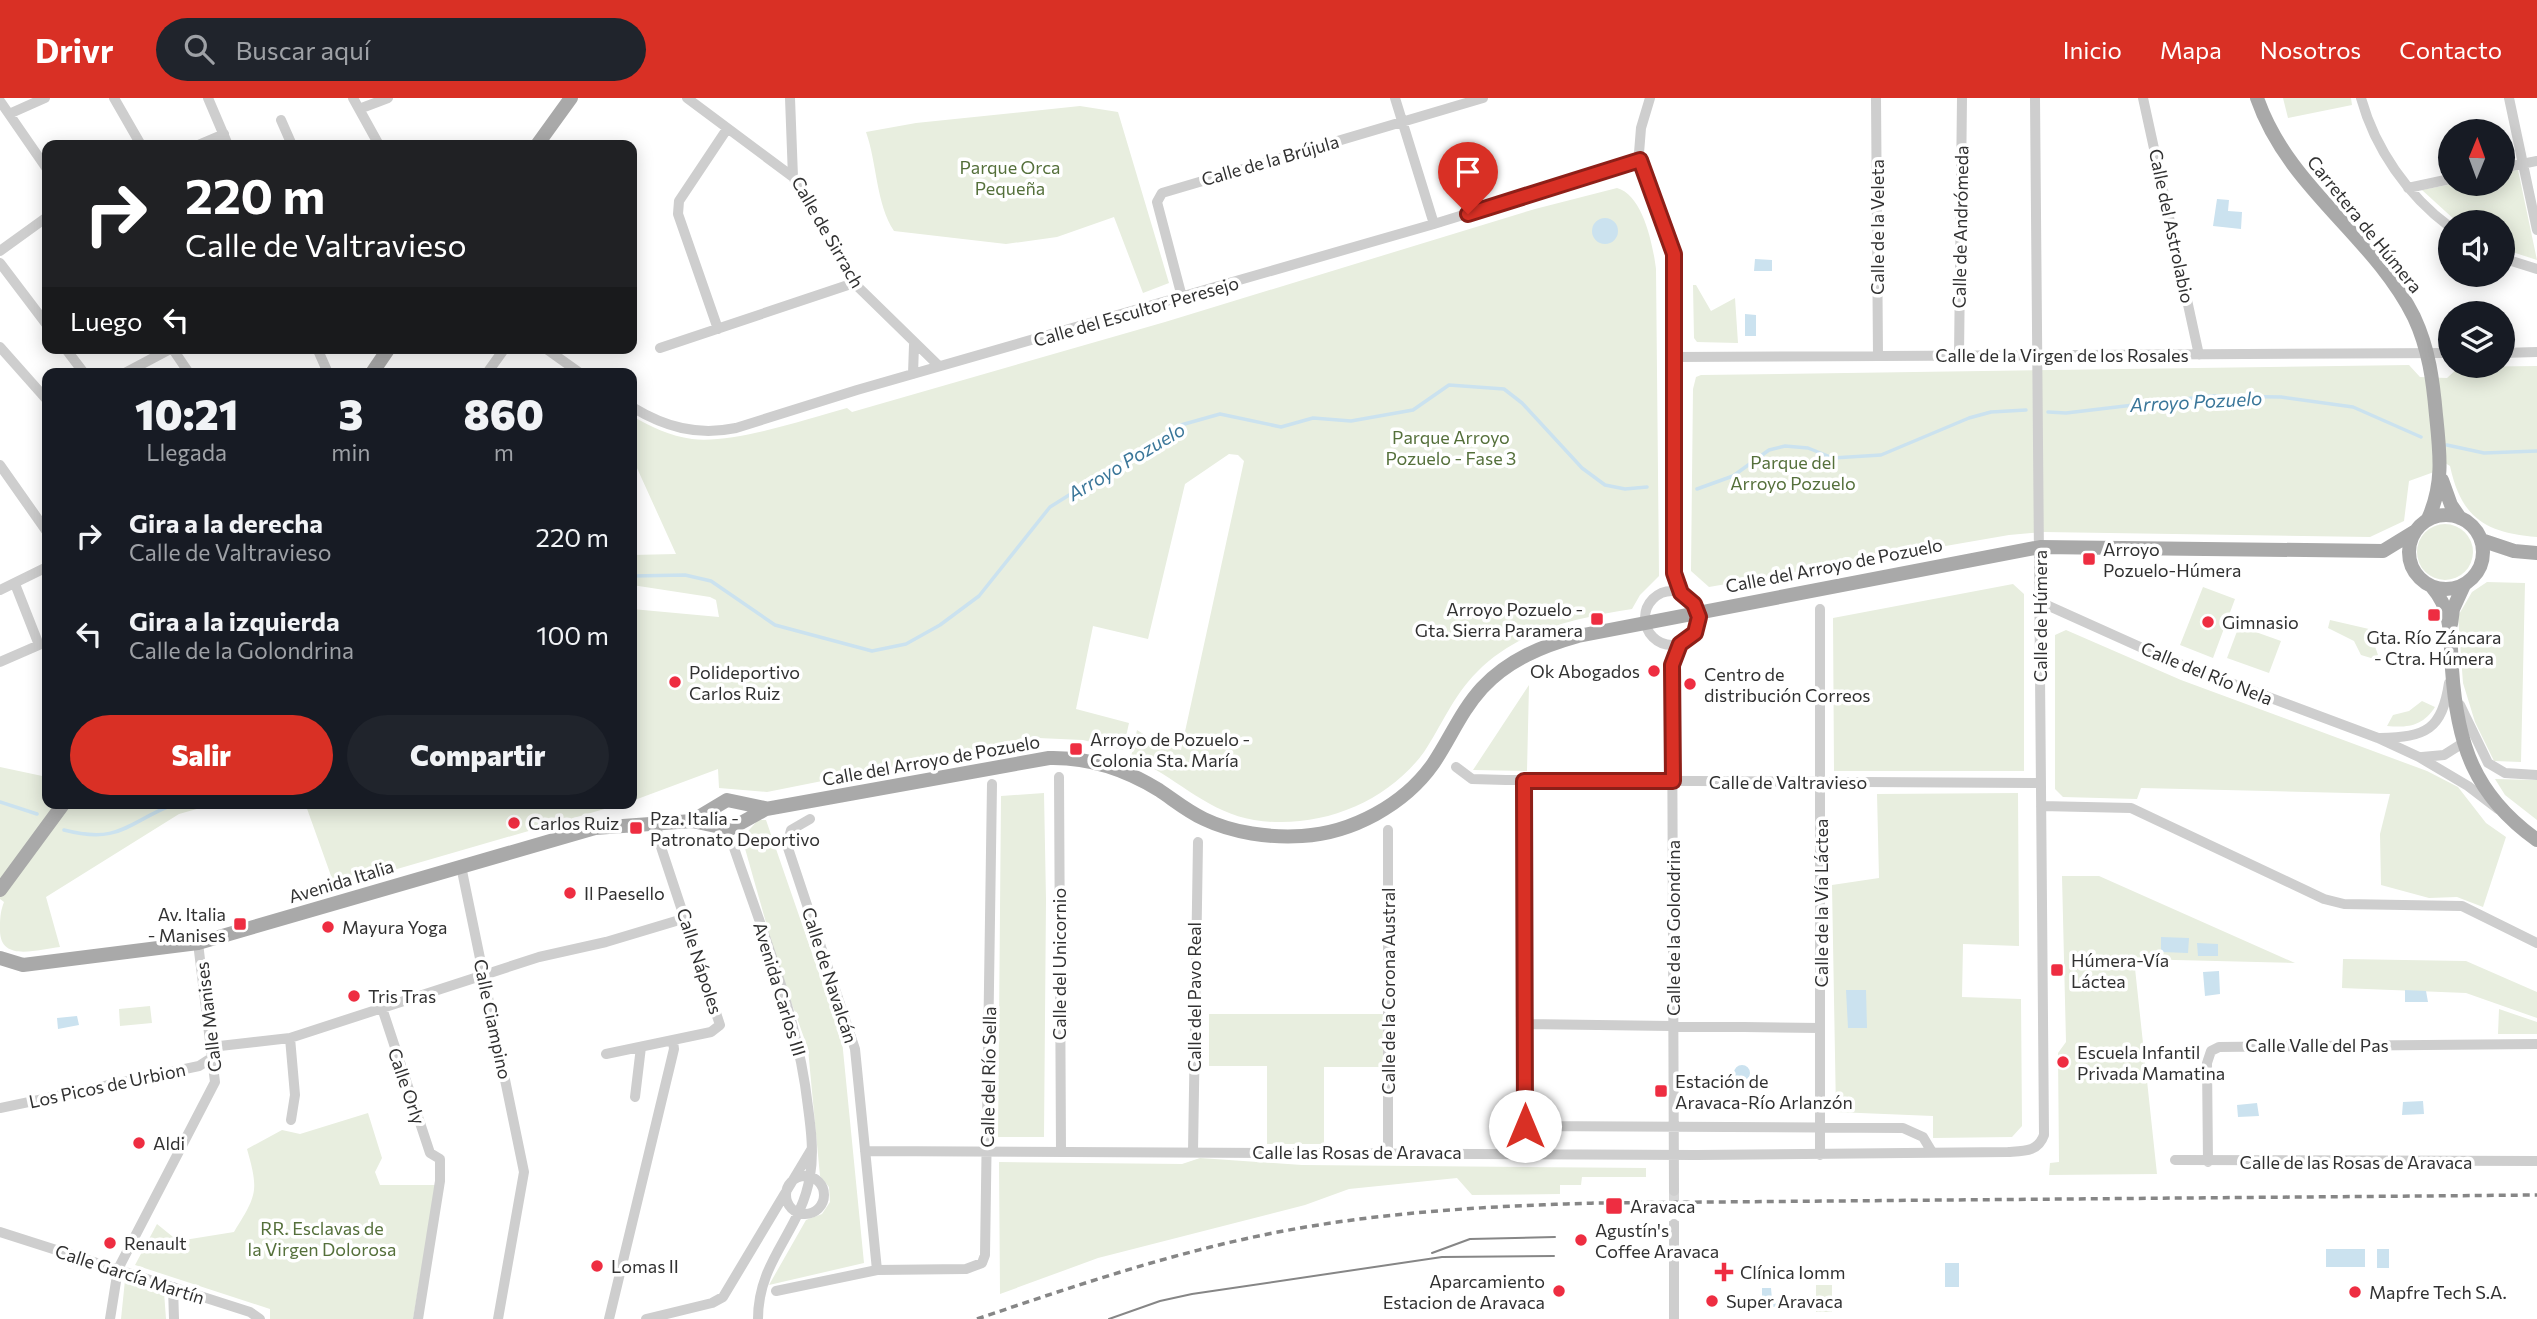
<!DOCTYPE html>
<html lang="es">
<meta charset="utf-8">
<style>
:root{--surface:#171b24;--page:#20242c;--text:#f1f3f6;--muted:#9ea1a6;--accent:#d93025}
body{margin:0;font-family:Commissioner,sans-serif;background:var(--page);color:var(--text);height:100vh;display:flex;flex-direction:column;font-size:26px;white-space:nowrap}
*{box-sizing:border-box;margin:0}
p{font-size:23px;color:var(--muted)}
.icon{flex:none;width:38px;height:38px;fill:none;stroke:currentColor;stroke-width:2;stroke-linecap:round;stroke-linejoin:round}
.map{position:relative;flex:1;overflow:hidden}
.sheet{position:absolute;left:42px;top:270px;width:595px;height:441px;display:flex;flex-direction:column;background:var(--surface);border-radius:14px;box-shadow:0 4px 18px #0003}
.sheet>*{flex:none}
.hud{position:absolute;left:42px;top:42px;width:595px;height:214px;border-radius:14px;box-shadow:0 4px 18px #0003;background:#202124;color:#fff;overflow:hidden}
.needle{width:46px;rotate:1deg}
.tools{position:absolute;left:2438px;top:21px;display:grid;gap:14px}
.tools a{display:grid;place-items:center;width:77px;height:77px;border-radius:50%;background:var(--surface);box-shadow:0 4px 18px #0003;font-size:35px}
.pin{position:absolute;display:grid;place-items:center;width:60px;height:60px;color:#fff;margin:-72px -30px;border-radius:50% 50% 50% 0;rotate:-45deg;box-shadow:0 0 7px #0007}
.pin .icon{rotate:45deg}
.me{position:absolute;width:77px;margin:-38px;rotate:0deg;stroke-linejoin:round;filter:drop-shadow(0 0 5px #0008)}
.turn{display:flex;align-items:center;gap:24px;height:147px;padding:0 28px;font-size:32px}
.turn .icon{width:91px;height:91px;stroke-width:2.5}
.turn b{display:block;font-size:49px;line-height:60px}
.then{display:flex;align-items:center;height:66px;padding:0 28px;background:#0003;gap:14px;font-size:26px}
.eta{display:flex;justify-content:space-evenly;align-items:center;height:119px;text-align:center}
.eta b{font-size:42px;font-weight:800;line-height:49px}
.button{display:flex;gap:14px;margin-top:auto;padding:14px 28px}
.button a{flex:1;height:80px;border-radius:42px;background:var(--accent);color:#fff;font-size:28px;font-weight:800;line-height:80px;text-align:center}
.button a+a{background:var(--page);color:var(--text)}
ul{padding:0;list-style:none}
li{display:flex;align-items:center;gap:21px;height:98px;padding:0 28px}
li div{flex:1}
li b{display:block;font-size:26px}
li em{font-style:normal}
header{display:flex;align-items:center;gap:42px;box-sizing:border-box;height:98px;padding:0 35px;background:var(--accent);color:#fff}
header strong{font-size:33px}
nav{display:flex;gap:38px;margin-inline-start:auto;font-size:24px}
.search{width:490px;height:63px;background:var(--page);display:flex;align-items:center;gap:18px;box-sizing:border-box;padding:0 24px;border-radius:38px;color:var(--muted);font-size:26px}
.map>svg:first-child{display:block}
.green{fill:#e8eedf}
.water{fill:#cbe2ef}
.lines{fill:none;stroke-linecap:round;stroke-linejoin:round}
.stream{stroke:#cbe2ef;stroke-width:3.5}
.minor-tunnel{stroke:#d6d6d6;stroke-width:10;stroke-dasharray:10 5;stroke-linecap:butt}
.minor{stroke:#cecece;stroke-width:10}
.major{stroke:#a9a9a9;stroke-width:14}
.tram{stroke:#868686;stroke-width:2}
.rail{stroke:#868686;stroke-width:3.5;stroke-dasharray:7 5;stroke-linecap:butt}
.route-casing{stroke:#8d1f18;stroke-width:18}
.route{stroke:#d93025;stroke-width:12}
.poi-dot{fill:#ee2d41;stroke:#fff;stroke-width:2.5}
.labels{text-anchor:middle;dominant-baseline:central;stroke-width:7;stroke-linejoin:round;paint-order:stroke}
.street-label{font-size:18px;fill:#313131;stroke:#fff}
.park-label{font-size:18px;fill:#55703b;stroke:#fff}
.poi-label{font-size:18px;fill:#313131;stroke:#fff;text-anchor:start}
.water-label{font-size:19px;font-style:italic;fill:#3a7699;stroke:#fff}
</style>
<header>
<strong>Drivr</strong>
<div class="search"><svg class="icon" aria-label="search" viewBox="0 0 24 24"><circle cx="10" cy="10" r="6"/><path d="M15 15l6 6"/></svg>Buscar aquí</div>
<nav><a>Inicio</a><a>Mapa</a><a>Nosotros</a><a>Contacto</a></nav>
</header>
<div class="map">
<svg width="2537" height="1221" viewBox="0 0 2537 1221">
<rect width="100%" height="100%" fill="#fff"/>
<!-- green -->
<path class="green" d="M2283,0H2351L2352,7L2288,20Z
M1080,8L1118,14L1169,185L1143,195L1114,119L1057,139L1006,146L894,133C876,106 877,65 866,34L916,25Z
M2518,72L2537,162L2503,151L2502,124H2457L2422,92L2452,86H2502L2503,75Z
M1617,90C1643,97 1653,147 1656,171L1659,478L1640,497L1632,511C1576,520 1518,532 1477,574C1453,598 1442,627 1424,654C1386,706 1317,732 1254,722C1206,714 1174,677 1131,659L1137,632L1156,644L1181,652L1244,363L1238,357L1229,356L1185,386L1148,541L1093,528L1076,611L1129,625L1123,652L1083,642L1038,640L767,694L719,690L718,671L632,703V511L719,519L716,502L710,499L632,487V457L676,456L632,359V318C651,329 670,338 692,341C734,346 806,321 847,310L852,314L1165,224L1535,111Z
M1693,187H1696L1711,213L1735,200L1738,245L1697,244L1694,240Z
M2409,267L2420,279L2447,280L2459,269L2537,268V439C2486,435 2461,420 2450,368L2445,365L2434,374L2409,383L2404,423L2370,439L2044,434L2009,437L1709,489L1691,473L1693,291L1696,279L1701,277Z
M2417 454a28 28 0 1 1 56 0a28 28 0 1 1-56 0Z
M2487,484L2525,485L2521,664L2494,663L2475,624L2463,585L2458,518L2472,494Z
M2013,486L2024,496V673H1834L1833,520Z
M2203,489L2235,501L2213,560L2180,547Z
M2330,522L2369,531L2378,557L2371,560L2361,557L2354,543L2328,530Z
M2239,528L2281,543L2269,575L2227,560Z
M2066,532L2181,582L2427,673L2458,689L2486,725L2506,739L2483,809L2457,799L2429,800L2381,787L2380,736L2390,696L2141,690L2137,701L2063,699L2055,691V537Z
M1529,587L1527,673L1473,672Z
M2422,603L2435,609C2423,628 2408,630 2387,628L2393,617L2409,613Z
M0,669L47,679V705H218L179,716L46,799L60,849C38,851 0,865 0,832C0,822 0,814 4,804L0,801Z
M2495,681L2537,682V722L2505,697Z
M1044,695L1046,802L1044,1039H998L1001,698Z
M2018,695L2019,848L1963,846L1962,899L2021,901L2022,1028L2012,1039L1933,1040V1018L1836,1014L1832,787L1879,780L1877,696Z
M305,705H625L335,789Z
M758,722H766L842,942L864,1165L769,1187L806,1122L822,1116L830,1104L829,1089L820,1078L808,951L778,867L742,740Z
M2062,778H2099L2295,865L2134,861L2157,1076L2049,1077L2050,1065L2059,1064L2058,955L2066,944Z
M2343,861L2466,863L2537,894V920L2466,895L2342,890Z
M150,908L152,925L120,928L119,911Z
M2499,911L2537,924V936H2498Z
M1209,916H1385V969H1324V1046H1267V968H1209Z
M368,1015L382,1060L375,1074L380,1087H436L413,1221H270V1211L135,1167L157,1126L178,1143L234,1134C257,1097 259,1093 247,1051L282,1032L300,1036Z
M1200,1060L1302,1067L1646,1070V1079H1582L1581,1087H1560V1096L1472,1097L1457,1080L1349,1091L1305,1107L1098,1160L1000,1196L999,1064L1182,1066Z
M125,1182L164,1194L166,1221H121Z
M1816,1187H1832V1214H1816Z"/>
<!-- water -->
<path class="water" d="M2217,101L2229,102L2228,113L2242,114L2241,131L2213,128Z
M1592 133a13 13 0 1 1 26 0a13 13 0 1 1-26 0Z
M1755,161L1772,162V173H1754Z
M1745,216L1756,217V238H1745Z
M2161,839L2189,840L2188,855L2161,854Z
M2197,845L2218,846V858H2198Z
M2219,873L2220,896L2205,898L2203,874Z
M1846,892H1866L1867,930H1848Z
M2405,892L2426,893L2428,904H2405Z
M77,918L79,927L58,931L57,920Z
M1734 975a8 8 0 1 1 16 0a8 8 0 1 1-16 0Z
M2423,1003L2424,1016L2402,1017L2403,1004Z
M2257,1005L2259,1018L2238,1019L2237,1007Z
M2326,1151H2365V1169H2326Z
M2377,1151H2389V1170H2377Z
M1945,1165H1959V1189H1945Z
M1762,1190H1771L1772,1201L1783,1202V1208L1762,1210Z"/>
<g class="lines">
<!-- stream -->
<path class="stream" d="M2048,314L2066,315L2210,298L2281,299L2353,309L2421,339
M2447,347L2484,355L2537,353
M1697,391L1733,378L1769,352L1785,348L1808,350L1833,360L1881,357L1969,320L1991,314L2026,312
M632,478L685,477L711,483L775,527L872,553L906,546L940,527L979,498L1050,409L1181,327L1220,316L1281,329L1313,320L1351,323L1413,312L1449,287L1504,291L1522,305L1582,370L1605,387L1625,391L1647,389
M0,704L37,716
M64,732C122,747 128,723 177,705"/>
<!-- minor-tunnel -->
<path class="minor-tunnel" d="M1674,1093V1126"/>
<!-- minor -->
<path class="minor" d="M114,0L141,47
M208,0L228,47
M353,0L379,47
M687,0L793,79
M790,0L793,79L854,185L939,268
M1395,0L1434,126
M1650,0L1641,30L1639,55L1674,156V475L1681,495
M1876,0L1878,258
M2143,0L2199,257
M2361,0C2375,51 2408,98 2450,129
M2509,0L2537,132
M0,3L47,71
M359,11L388,0
M9,16L45,0
M281,22L292,47
M198,47L224,36
M2502,70L2537,63
M2408,90L2450,81
M0,153L47,119
M2502,160L2537,171
M0,165L47,227
M1182,199L1157,104L1162,95L1483,0
M718,231L678,116L679,103L727,31
M0,249L47,302
M65,250L84,275
M317,250L328,275
M545,250L580,275
M660,250L854,185
M2502,255L2537,254
M1959,258L1962,0
M1675,259L2450,255
M125,275L172,250L189,275
M487,275L505,250
M913,276L914,247
M632,309C665,329 697,338 736,330L857,292L1434,126L1640,62
M0,367L47,434
M0,492L47,469
M1645 520a27 27 0 1 1 54 0a27 27 0 1 1-54 0Z
M2040,504L2169,562L2378,640L2419,659L2468,688L2498,711
M1820,511V1057
M0,564L39,547L15,486
M2460,607L2488,665L2505,675L2537,677
M2380,640C2426,639 2442,632 2449,585
M2422,659L2444,657L2463,645
M1456,669L1472,681L1506,682L2041,685
M1059,679L1061,1053
M1524,683L1525,1055
M2041,708L2131,710L2324,801L2344,806L2462,808L2537,845
M810,721L791,732L787,747L855,951L877,1172
M721,731L733,747C762,833 798,918 808,1009C811,1031 814,1055 810,1078C801,1134 758,1161 758,1221
M461,768L524,1074L498,1221
M382,910L430,1055L440,1061V1083L418,1221
M1525,926L1820,930
M290,940L295,997L291,1022
M211,949L290,940L539,859L606,844L686,820
M606,956L711,934L720,927L657,737L658,726
M635,999L641,949
M0,1010L199,968L213,959
M1525,1028L1903,1030L1923,1039L1932,1054
M865,1053L1696,1057L2008,1054C2024,1053 2038,1054 2044,1037L2035,0
M1193,1054L1198,744
M1388,1054V732
M2175,1062L2537,1063
M2208,1064L2207,965L2211,953L2219,949L2537,946
M786 1097a19 19 0 1 1 38 0a19 19 0 1 1-38 0Z
M1674,1093L1672,590L1673,567L1680,546
M0,1134L250,1214L260,1221
M173,1189L174,1221
M776,1193L877,1172L966,1171L982,1165L985,1157L992,686
M110,1221L118,1171L215,984L198,845
M609,1221L674,951L673,943
M646,1221L712,1205L723,1199L811,1052
M1674,1221V1126"/>
<!-- major -->
<path class="major" d="M2257,0C2288,90 2373,137 2414,219C2429,251 2433,283 2436,317C2440,355 2444,386 2428,421
M537,47L571,0
M372,275L389,250
M2442,382L2451,407L2460,420
M2409 454a37 37 0 1 1 74 0a37 37 0 1 1-74 0Z
M2481,442L2514,453L2537,455
M2432,489C2453,513 2450,541 2452,571C2457,646 2474,697 2537,742
M2451,526L2453,511L2464,487
M692,723L727,702L765,710
M0,792L64,705
M0,860L23,867L198,845L595,730L692,723L730,731L766,711L1049,660C1090,659 1125,671 1159,692C1174,702 1187,713 1204,721C1233,735 1270,740 1302,738C1352,735 1404,707 1433,666C1450,641 1461,613 1482,590C1508,562 1542,548 1578,538L2040,449L2383,453L2414,434"/>
<!-- tram -->
<path class="tram" d="M1432,1155L1470,1141L1555,1139
M1109,1221L1160,1203L1192,1196L1442,1159L1554,1158"/>
<!-- rail -->
<path class="rail" d="M977,1221C1074,1188 1172,1155 1273,1135C1380,1114 1488,1108 1596,1105L2537,1097"/>
</g>
<g class="lines">
<defs>
<path id="route" d="M1468,116L1640,62L1674,156V475L1681,495L1694,506L1699,519L1695,535L1680,546L1672,567L1673,683H1524L1525,1028"/>
</defs>
<!-- route casing -->
<use href="#route" class="route-casing"/>
<!-- route -->
<use href="#route" class="route"/>
</g>
<!-- markers -->
<g class="poi-dot">
<rect x="2082" y="454" width="14" height="14" rx="3.5"/>
<rect x="2427" y="510" width="14" height="14" rx="3.5"/>
<rect x="1590" y="514" width="14" height="14" rx="3.5"/>
<circle cx="2208" cy="524" r="7"/>
<circle cx="1654" cy="573" r="7"/>
<circle cx="675" cy="584" r="7"/>
<circle cx="1690" cy="586" r="7"/>
<rect x="1069" y="644" width="14" height="14" rx="3.5"/>
<circle cx="514" cy="725" r="7"/>
<rect x="629" y="723" width="14" height="14" rx="3.5"/>
<circle cx="570" cy="795" r="7"/>
<rect x="233" y="819" width="14" height="14" rx="3.5"/>
<circle cx="328" cy="829" r="7"/>
<rect x="2050" y="865" width="14" height="14" rx="3.5"/>
<circle cx="354" cy="898" r="7"/>
<circle cx="2063" cy="964" r="7"/>
<rect x="1654" y="986" width="14" height="14" rx="3.5"/>
<circle cx="139" cy="1045" r="7"/>
<rect x="1605" y="1099" width="18" height="18" rx="3.5"/>
<circle cx="1581" cy="1142" r="7"/>
<circle cx="110" cy="1145" r="7"/>
<circle cx="597" cy="1168" r="7"/>
<path d="M1720.5 1163.5h7v7h7v7h-7v7h-7v-7h-7v-7h7z"/>
<circle cx="1559" cy="1193" r="7"/>
<circle cx="2355" cy="1194" r="7"/>
<circle cx="1712" cy="1203" r="7"/>
</g>
<g class="labels">
<!-- street labels -->
<g class="street-label">
<text transform="translate(1270 62) rotate(-16)">Calle de la Brújula</text>
<text transform="translate(2365 126) rotate(51)">Carretera de Húmera</text>
<text transform="translate(2172 128) rotate(78)">Calle del Astrolabio</text>
<text transform="translate(1877 129) rotate(-90)">Calle de la Veleta</text>
<text transform="translate(1960 129) rotate(-89)">Calle de Andrómeda</text>
<text transform="translate(828 134) rotate(60)">Calle de Sirrach</text>
<text transform="translate(1136 213) rotate(-16)">Calle del Escultor Peresejo</text>
<text x="2062" y="257">Calle de la Virgen de los Rosales</text>
<text transform="translate(1834 467) rotate(-11)">Calle del Arroyo de Pozuelo</text>
<text transform="translate(2040 518) rotate(-90)">Calle de Húmera</text>
<text transform="translate(2207 575) rotate(22)">Calle del Río Nela</text>
<text transform="translate(931 662) rotate(-10)">Calle del Arroyo de Pozuelo</text>
<text x="1788" y="684">Calle de Valtravieso</text>
<text transform="translate(341 783) rotate(-17)">Avenida Italia</text>
<text transform="translate(1821 805) rotate(-90)">Calle de la Vía Láctea</text>
<text transform="translate(1673 830) rotate(-90)">Calle de la Golondrina</text>
<text transform="translate(700 863) rotate(72)">Calle Nápoles</text>
<text transform="translate(1059 866) rotate(-90)">Calle del Unicornio</text>
<text transform="translate(830 877) rotate(72)">Calle de Navalcán</text>
<text transform="translate(780 891) rotate(73)">Avenida Carlos III</text>
<text transform="translate(1388 893) rotate(-90)">Calle de la Corona Austral</text>
<text transform="translate(1194 899) rotate(-90)">Calle del Pavo Real</text>
<text transform="translate(208 919) rotate(-97)">Calle Manises</text>
<text transform="translate(493 921) rotate(78)">Calle Ciampino</text>
<text x="2317" y="947">Calle Valle del Pas</text>
<text transform="translate(988 979) rotate(-89)">Calle del Río Sella</text>
<text transform="translate(107 987) rotate(-12)">Los Picos de Urbion</text>
<text transform="translate(407 988) rotate(71)">Calle Orly</text>
<text x="1357" y="1054">Calle las Rosas de Aravaca</text>
<text x="2356" y="1064">Calle de las Rosas de Aravaca</text>
<text transform="translate(130 1176) rotate(18)">Calle García Martín</text>
</g>
<!-- park labels -->
<g class="park-label">
<text x="1010" y="69">Parque Orca<tspan x="1010" dy="21">Pequeña</tspan></text>
<text x="1451" y="339">Parque Arroyo<tspan x="1451" dy="21">Pozuelo - Fase 3</tspan></text>
<text x="1793" y="364">Parque del<tspan x="1793" dy="21">Arroyo Pozuelo</tspan></text>
<text x="322" y="1130">RR. Esclavas de<tspan x="322" dy="21">la Virgen Dolorosa</tspan></text>
</g>
<!-- poi labels -->
<g class="poi-label">
<text x="2103" y="451">Arroyo<tspan x="2103" dy="21">Pozuelo-Húmera</tspan></text>
<text x="1583" y="511" text-anchor="end">Arroyo Pozuelo -<tspan x="1583" dy="21">Gta. Sierra Paramera</tspan></text>
<text x="2222" y="524">Gimnasio</text>
<text x="2434" y="539" text-anchor="middle">Gta. Río Záncara<tspan x="2434" dy="21">- Ctra. Húmera</tspan></text>
<text x="1640" y="573" text-anchor="end">Ok Abogados</text>
<text x="689" y="574">Polideportivo<tspan x="689" dy="21">Carlos Ruiz</tspan></text>
<text x="1704" y="576">Centro de<tspan x="1704" dy="21">distribución Correos</tspan></text>
<text x="1090" y="641">Arroyo de Pozuelo -<tspan x="1090" dy="21">Colonia Sta. María</tspan></text>
<text x="650" y="720">Pza. Italia -<tspan x="650" dy="21">Patronato Deportivo</tspan></text>
<text x="528" y="725">Carlos Ruiz</text>
<text x="584" y="795">Il Paesello</text>
<text x="226" y="816" text-anchor="end">Av. Italia<tspan x="226" dy="21">- Manises</tspan></text>
<text x="342" y="829">Mayura Yoga</text>
<text x="2071" y="862">Húmera-Vía<tspan x="2071" dy="21">Láctea</tspan></text>
<text x="368" y="898">Tris Tras</text>
<text x="2077" y="954">Escuela Infantil<tspan x="2077" dy="21">Privada Mamatina</tspan></text>
<text x="1675" y="983">Estación de<tspan x="1675" dy="21">Aravaca-Río Arlanzón</tspan></text>
<text x="153" y="1045">Aldi</text>
<text x="1630" y="1108">Aravaca</text>
<text x="1595" y="1132">Agustín's<tspan x="1595" dy="21">Coffee Aravaca</tspan></text>
<text x="124" y="1145">Renault</text>
<text x="611" y="1168">Lomas II</text>
<text x="1740" y="1174">Clínica Iomm</text>
<text x="1545" y="1183" text-anchor="end">Aparcamiento<tspan x="1545" dy="21">Estacion de Aravaca</tspan></text>
<text x="2369" y="1194">Mapfre Tech S.A.</text>
<text x="1726" y="1203">Super Aravaca</text>
</g>
<!-- water labels -->
<g class="water-label">
<text transform="translate(2196 303) rotate(-3)">Arroyo Pozuelo</text>
<text transform="translate(1126 363) rotate(-31)">Arroyo Pozuelo</text>
</g>
</g>
</svg>
<div class="tools">
<a><svg class="needle" viewBox="-14 -14 28 28"><path d="M0-13l5 13h-10z" fill="#e53935"/><path d="M0 13l5-13h-10z" fill="#9ea1a6"/></svg></a>
<a><svg class="icon" aria-label="sound" viewBox="0 0 24 24"><path d="M4 9h4l5-4v14l-5-4H4zM17 9q2 3 0 6"/></svg></a>
<a><svg class="icon" aria-label="layers" viewBox="0 0 24 24"><path d="M12 4l9 5-9 5-9-5zM3 14l9 5 9-5"/></svg></a>
</div>
<div class="pin" style="left:1468px;top:116px;background:#d93025"><svg class="icon" aria-label="arrive" viewBox="0 0 24 24"><path d="M6 21V4h12l-3 4 3 4H6"/></svg></div>
<svg class="me" style="left:1525px;top:1028px" viewBox="-20 -20 40 40"><circle r="19" fill="#fff"/><path d="M0-13L10 11 0 6-10 11z" fill="#d93025"/></svg>
<div class="hud">
<div class="turn"><svg class="icon" aria-label="right" viewBox="0 0 24 24"><path d="M7 20v-9h11M14 6l5 5-5 5"/></svg><div><b>220 m</b>Calle de Valtravieso</div></div>
<div class="then">Luego<svg class="icon" aria-label="left" viewBox="0 0 24 24"><path d="M17 20v-9H6M10 6l-5 5 5 5"/></svg></div>
</div>
<section class="sheet">
<div class="eta">
<div><b>10:21</b><p>Llegada</p></div>
<div><b>3</b><p>min</p></div>
<div><b>860</b><p>m</p></div>
</div>
<ul>
<li><svg class="icon" aria-label="right" viewBox="0 0 24 24"><path d="M7 20v-9h11M14 6l5 5-5 5"/></svg><div><b>Gira a la derecha</b><p>Calle de Valtravieso</p></div><em>220 m</em></li>
<li><svg class="icon" aria-label="left" viewBox="0 0 24 24"><path d="M17 20v-9H6M10 6l-5 5 5 5"/></svg><div><b>Gira a la izquierda</b><p>Calle de la Golondrina</p></div><em>100 m</em></li>
</ul>
<div class="button"><a>Salir</a><a>Compartir</a></div>
</section>
</div>
